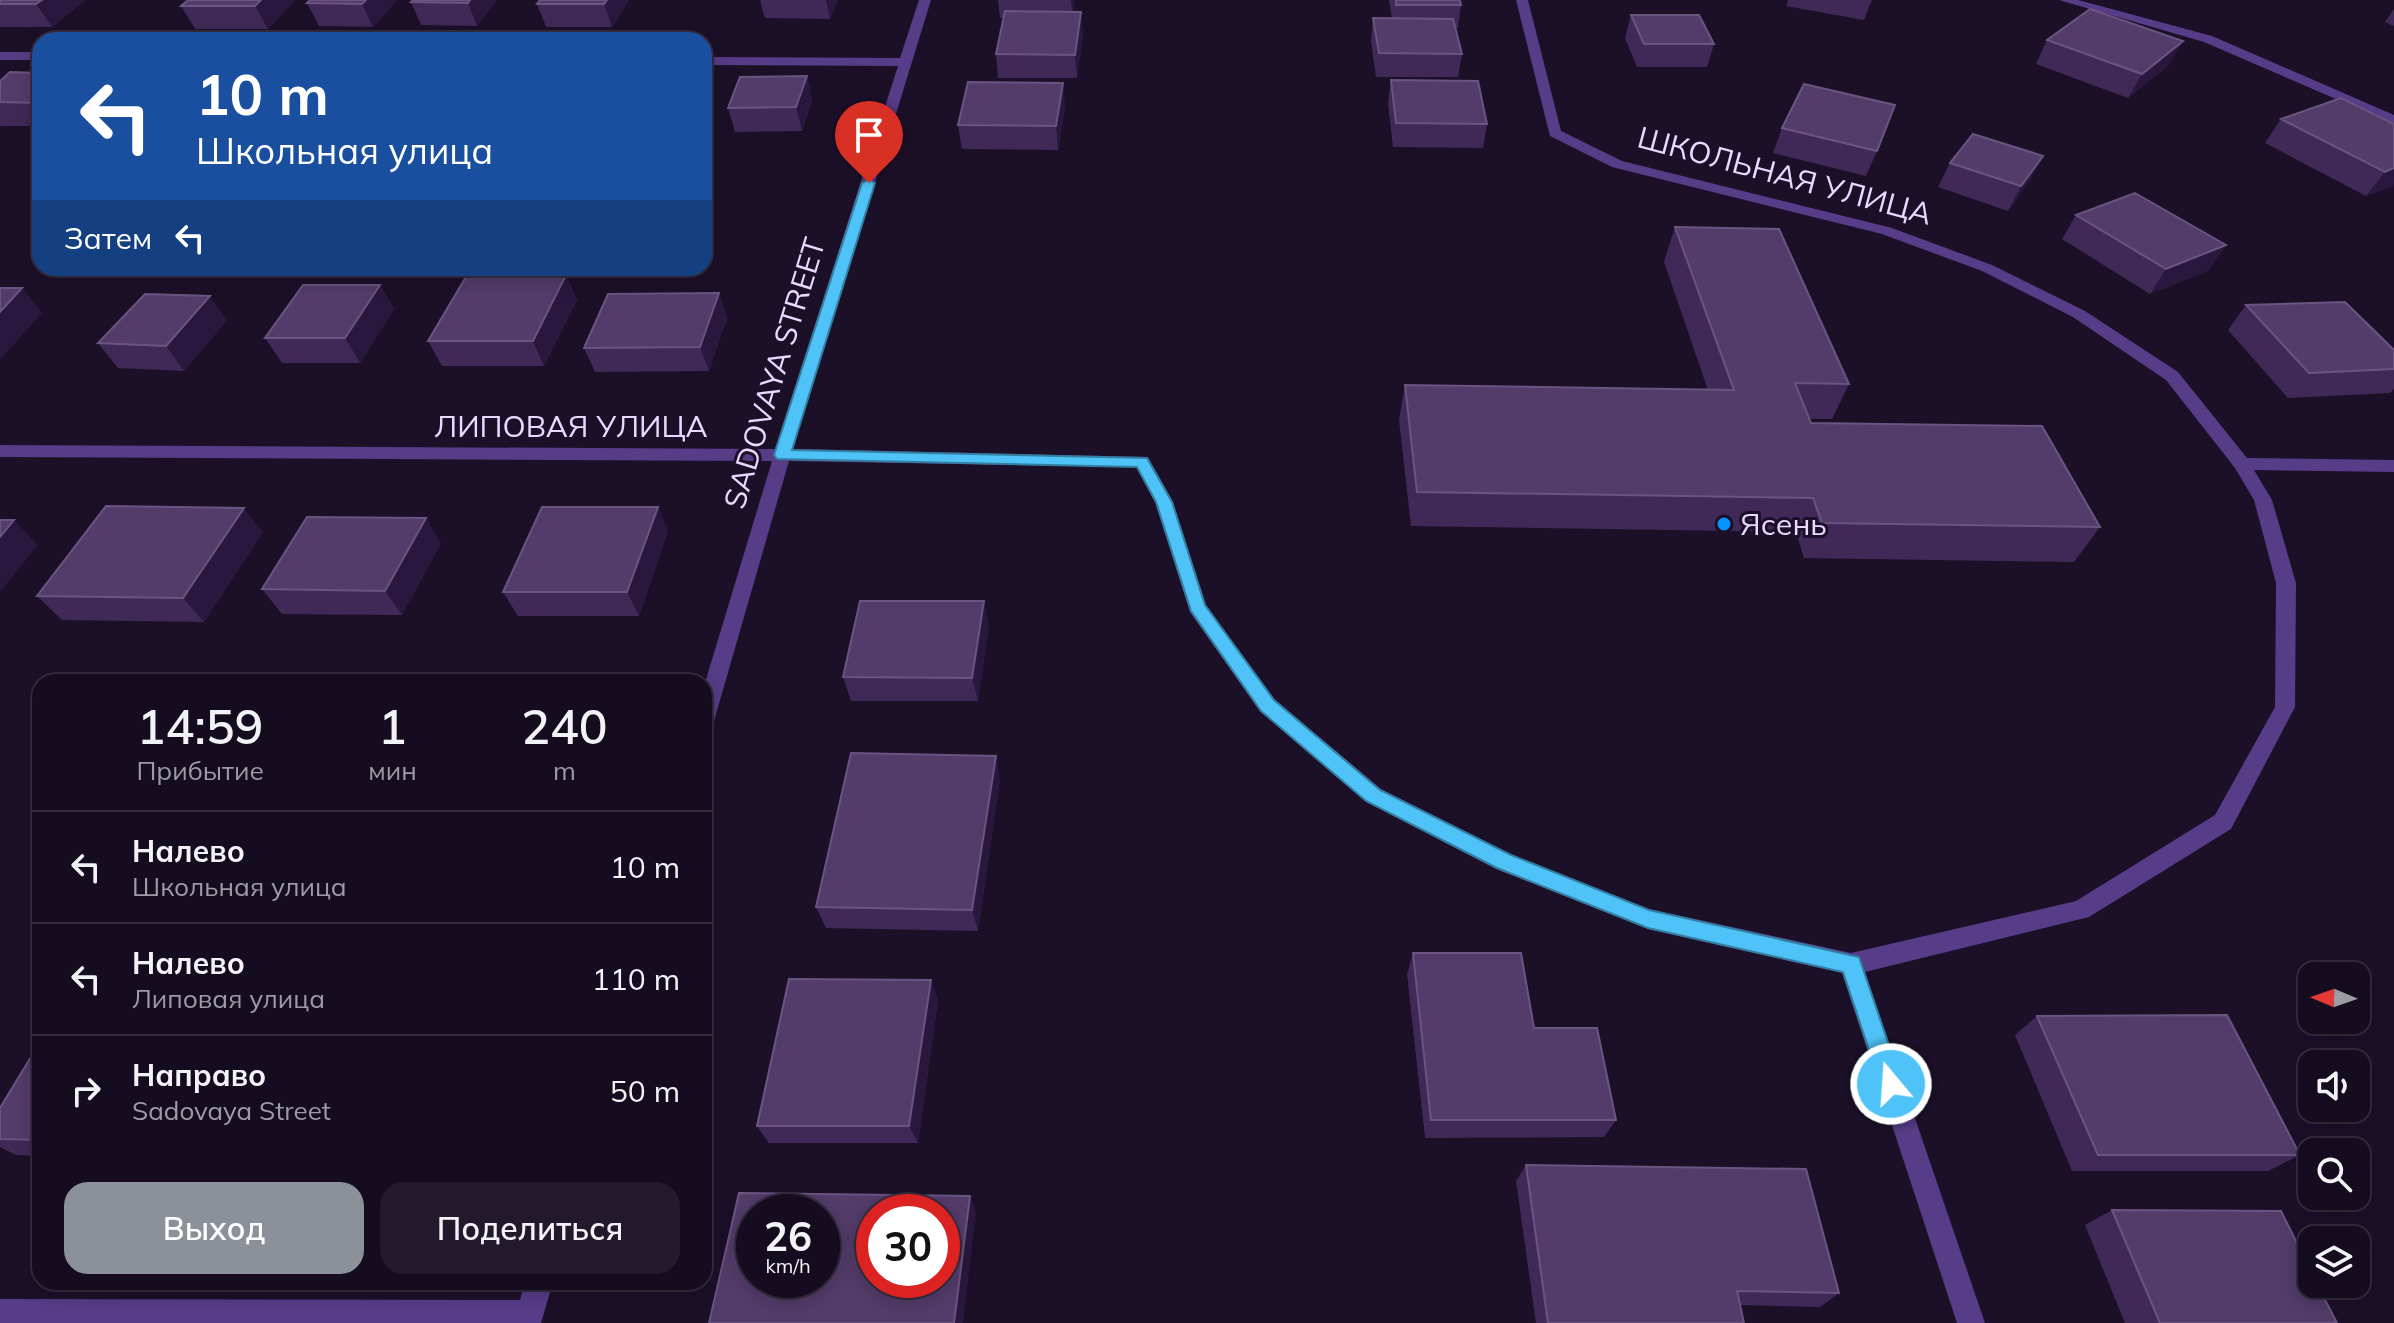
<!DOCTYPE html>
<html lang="ru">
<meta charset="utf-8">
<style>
:root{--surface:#150c1f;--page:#221a2c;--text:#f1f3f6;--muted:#9d9ba4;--line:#342c3d;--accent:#8c9099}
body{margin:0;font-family:Mulish,sans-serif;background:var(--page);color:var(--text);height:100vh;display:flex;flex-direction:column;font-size:30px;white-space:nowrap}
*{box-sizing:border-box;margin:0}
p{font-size:26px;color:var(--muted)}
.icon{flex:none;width:44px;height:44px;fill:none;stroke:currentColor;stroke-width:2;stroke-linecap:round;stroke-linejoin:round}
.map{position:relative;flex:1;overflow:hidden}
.drawer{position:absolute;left:32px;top:674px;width:680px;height:616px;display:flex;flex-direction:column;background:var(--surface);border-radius:24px;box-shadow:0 4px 20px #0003,0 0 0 2px var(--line)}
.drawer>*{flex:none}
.top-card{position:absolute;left:32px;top:32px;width:680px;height:244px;border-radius:24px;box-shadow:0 4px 20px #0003,0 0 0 2px var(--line);background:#1a4fa0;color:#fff;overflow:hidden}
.needle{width:52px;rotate:272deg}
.buttons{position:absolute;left:2298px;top:962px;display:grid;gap:16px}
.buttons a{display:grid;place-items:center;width:72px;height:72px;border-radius:16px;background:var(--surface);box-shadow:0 4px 20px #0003,0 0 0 2px var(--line);font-size:40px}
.speed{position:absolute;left:736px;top:1194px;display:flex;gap:16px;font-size:40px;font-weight:700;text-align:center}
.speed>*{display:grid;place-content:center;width:104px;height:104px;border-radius:50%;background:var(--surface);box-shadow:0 4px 20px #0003,0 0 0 2px var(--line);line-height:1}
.speed small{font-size:20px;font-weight:400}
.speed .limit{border:12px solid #d22;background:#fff;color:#111}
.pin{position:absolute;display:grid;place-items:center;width:68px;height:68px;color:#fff;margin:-82px -34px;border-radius:50% 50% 50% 0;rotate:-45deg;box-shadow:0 0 8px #0007}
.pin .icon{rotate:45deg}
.me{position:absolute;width:88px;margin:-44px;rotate:342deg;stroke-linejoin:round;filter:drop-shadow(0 0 6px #0008)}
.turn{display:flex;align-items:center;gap:28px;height:168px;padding:0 32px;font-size:36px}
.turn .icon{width:104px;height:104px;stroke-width:2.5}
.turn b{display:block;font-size:56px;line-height:68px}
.then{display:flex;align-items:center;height:76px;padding:0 32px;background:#0003;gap:16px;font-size:30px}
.eta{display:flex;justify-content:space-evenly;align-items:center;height:136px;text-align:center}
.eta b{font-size:48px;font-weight:600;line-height:56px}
.cta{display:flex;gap:16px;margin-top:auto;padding:16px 32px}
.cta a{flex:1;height:92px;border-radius:24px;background:var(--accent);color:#fff;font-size:32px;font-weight:600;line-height:92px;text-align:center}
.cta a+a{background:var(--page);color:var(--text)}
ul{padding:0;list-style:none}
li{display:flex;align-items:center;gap:24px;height:112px;padding:0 32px;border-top:2px solid var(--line)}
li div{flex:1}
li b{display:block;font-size:30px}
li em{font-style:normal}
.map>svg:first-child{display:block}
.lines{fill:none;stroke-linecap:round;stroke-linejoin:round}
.minor{fill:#573c87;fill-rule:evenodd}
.wall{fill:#412957}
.shaded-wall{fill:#2a173d}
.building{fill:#533c69;stroke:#6a5480;stroke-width:2;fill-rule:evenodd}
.route{fill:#4fc3f7;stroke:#337fa1;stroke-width:2}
.poi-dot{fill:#0595fe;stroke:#1c1029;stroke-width:3}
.labels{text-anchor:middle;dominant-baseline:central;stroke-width:6;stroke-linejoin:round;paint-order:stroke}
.street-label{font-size:30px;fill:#e9d8ff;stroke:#1c1029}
.poi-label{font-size:30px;fill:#e9d8ff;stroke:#1c1029;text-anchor:start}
</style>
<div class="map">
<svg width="2394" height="1323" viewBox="0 0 2394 1323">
<rect width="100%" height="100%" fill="#1c1029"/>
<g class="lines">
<!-- minor -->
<path class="minor" d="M919,0H931L793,449L1148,457L1173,502L1206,605L1274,699L1381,789L1512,855L1649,909L1851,953L2076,901L2215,815L2275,707L2276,583L2254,500L2235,468L2166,380L2073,317L1982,271L1882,234L1612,167L1550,136L1516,0H1528L1561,131L1622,161L1892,228L1992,265L2085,311L2178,372L2247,458L2394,460V472L2254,470L2272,500L2296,583L2295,707L2231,829L2089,917L1865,972L1985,1323H1957L1842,973L1648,929L1496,869L1365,801L1260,711L1190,612L1155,502L1136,467L789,461L714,721L711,727L704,729V686L772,461L0,457V445L775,449L898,66L704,65V57L900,58Z
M2059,0H2078L2212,36L2394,115V124L2204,42Z
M0,52H40V60H0Z
M525,1282H553L541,1323H0V1299L520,1300Z"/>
</g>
<!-- wall -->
<path class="wall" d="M0,0H85L52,27H0Z
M295,0L268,29H195L181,6Z
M397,0L373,27L319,26L307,3Z
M497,0L477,26L421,25L411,2Z
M540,0H629L612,27H546L537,4Z
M760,0H838L830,19L765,18Z
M998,0H1075L1073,12L1083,35L1077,78H998L996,54L1004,18H1000Z
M1389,0H1460L1461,5L1458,28H1455L1462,54L1458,77H1376L1371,41L1373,18H1392Z
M1788,0H1872L1864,20L1786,6Z
M2394,9V26L2385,22Z
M1631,15L1714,44L1707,67H1637L1625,38Z
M2047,40L2169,65L2128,98L2036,64Z
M40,73V126H0V81Z
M807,76L812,100L802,131L735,132L728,108Z
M1391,80L1487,124L1483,148L1393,147L1388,103Z
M1065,107L1058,150L962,149L958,125Z
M2281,119L2394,124V186L2366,196L2265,143Z
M1782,128L1877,151L1866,176L1773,153Z
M2043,156L2030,180L2008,211L1938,187L1950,163Z
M2076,215L2226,245L2209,270L2150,294L2062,239Z
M1675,227L1849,384L1832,419H1809L1811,423L2100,527L2074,562L1804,558L1796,532L1411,526L1399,420L1405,385L1708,390L1664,262Z
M566,275L577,300L544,366H442L428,341Z
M380,285L394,309L360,363H282L265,338Z
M719,293L727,318L709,371L595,372L584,348Z
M2246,305L2394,350V389L2390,393L2288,398L2228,330Z
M227,320L184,371L118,368L98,343Z
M658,507L668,531L639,616H518L503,592Z
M263,532L204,622L62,620L37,596Z
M441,543L402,615L282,614L262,589Z
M989,625L978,701H851L843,677Z
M1000,779L978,931L826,928L816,907Z
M1413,953L1534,1028L1616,1120L1604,1137L1425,1138L1407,974Z
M931,980L938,1000L918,1143H769L757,1126Z
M2037,1016L2300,1155L2268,1171H2072L2015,1035Z
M40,1042V1156L16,1155L0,1147V1108Z
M1526,1165L1839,1293L1820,1307L1740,1305L1744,1323H1536L1516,1181Z
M2112,1210L2337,1323H2125L2085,1225Z"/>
<!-- shaded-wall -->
<path class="shaded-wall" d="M42,0H85L52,27L36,4Z
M261,0H295L268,29L255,6Z
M366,0H397L373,27L362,4Z
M470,0H497L477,26L468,3Z
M607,0H629L612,27L604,4Z
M826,0H838L830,19Z
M1071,0H1075L1073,18Z
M1081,12L1083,35L1077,78L1075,55Z
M2183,41L2169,65L2128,98L2142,74Z
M807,76L812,100L802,131L796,107Z
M1063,83L1065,107L1058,150L1056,126Z
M2043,156L2030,180L2008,211L2021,186Z
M2394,168V186L2366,196L2385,172Z
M2226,245L2209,270L2150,294L2166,269Z
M566,275L577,300L544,366L533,341Z
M380,285L394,309L360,363L345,338Z
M22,288L42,313L0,360V312Z
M719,293L727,318L709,371L700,347Z
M210,296L227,320L184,371L166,346Z
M658,507L668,531L639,616L627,592Z
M244,508L263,532L204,622L183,598Z
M426,518L441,543L402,615L385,591Z
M14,520L38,545L0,592V537Z
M984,601L989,625L978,701L972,678Z
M996,756L1000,779L978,931L972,910Z
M931,980L938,1000L918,1143L909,1126Z
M970,1196L976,1212L963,1323H954Z"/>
<!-- building -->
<path class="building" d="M0,0H42L36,4H0Z
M188,0H261L255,6H181Z
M310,0H366L362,4L307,3Z
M413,0H470L468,3L411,2Z
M540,0H607L604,4H537Z
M1396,0H1460L1461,5H1396Z
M2090,9L2183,41L2142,74L2047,40Z
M1005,11L1081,12L1075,55L996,54Z
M1631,15H1699L1714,44H1644Z
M1373,18L1453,19L1462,54L1379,53Z
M10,72L40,73V103L0,102V81Z
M807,76L796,107L728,108L740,77Z
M1391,80L1478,81L1487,124L1396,123Z
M968,82L1063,83L1056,126L958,125Z
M1804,84L1895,105L1877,151L1782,128Z
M2341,98L2394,124V168L2385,172L2281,119Z
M1973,134L2043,156L2021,186L1950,163Z
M2135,193L2226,245L2166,269L2076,215Z
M1675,227L1779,229L1849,384L1795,383L1811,423L2042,426L2100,527L1822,523L1813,498L1417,492L1405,385L1734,390Z
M467,275H566L533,341H428Z
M303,285H380L345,338H265Z
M0,288H22L0,312Z
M719,293L700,347L584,348L608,294Z
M145,294L210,296L166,346L98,343Z
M2345,302L2394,350V369L2309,373L2246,305Z
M106,506L244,508L183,598L37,596Z
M542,507H658L627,592H503Z
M307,517L426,518L385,591L262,589Z
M0,520H14L0,537Z
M860,601H984L972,678L843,677Z
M851,753L996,756L972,910L816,907Z
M1413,953H1521L1534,1028H1597L1616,1120H1431Z
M789,979L931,980L909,1126H757Z
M2227,1015L2300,1155H2098L2037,1016Z
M40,1042V1140L0,1139V1108Z
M1526,1165L1806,1169L1839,1293L1737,1291L1744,1323H1548Z
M739,1193L970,1196L954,1323H709ZM754,1212H822V1280H754ZM874,1212H942V1280H874Z
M2112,1210L2281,1211L2312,1273V1284H2317L2337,1323H2160Z"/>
<!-- route -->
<path class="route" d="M869,179L875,183L792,450L1147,458L1172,502L1205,605L1274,700L1380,790L1511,855L1649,910L1859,957L1902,1084L1899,1092L1891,1095L1883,1092L1843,972L1648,928L1497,868L1366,801L1261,711L1191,611L1156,502L1137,467L777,459L774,455L862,183Z"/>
<!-- markers -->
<circle class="poi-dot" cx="1724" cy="524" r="8"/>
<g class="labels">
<!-- street labels -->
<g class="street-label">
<text transform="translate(1785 175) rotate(15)">ШКОЛЬНАЯ УЛИЦА</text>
<text transform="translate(774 373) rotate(-73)">SADOVAYA STREET</text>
<text x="571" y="426">ЛИПОВАЯ УЛИЦА</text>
</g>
<!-- poi labels -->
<g class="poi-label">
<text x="1740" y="524">Ясень</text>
</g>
</g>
</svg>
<div class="buttons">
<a><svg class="needle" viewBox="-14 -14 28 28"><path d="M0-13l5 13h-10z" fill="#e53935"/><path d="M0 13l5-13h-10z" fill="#9d9ba4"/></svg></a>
<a><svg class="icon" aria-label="sound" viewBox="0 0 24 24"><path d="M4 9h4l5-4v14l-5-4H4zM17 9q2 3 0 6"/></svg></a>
<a><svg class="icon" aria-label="search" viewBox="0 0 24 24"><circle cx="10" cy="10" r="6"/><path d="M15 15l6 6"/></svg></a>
<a><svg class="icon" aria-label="layers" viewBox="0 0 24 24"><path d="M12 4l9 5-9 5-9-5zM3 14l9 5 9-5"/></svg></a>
</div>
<div class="speed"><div>26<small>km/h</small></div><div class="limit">30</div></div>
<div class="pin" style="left:869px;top:183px;background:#d93025"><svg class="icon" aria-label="arrive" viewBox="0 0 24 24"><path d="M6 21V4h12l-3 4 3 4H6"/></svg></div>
<svg class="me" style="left:1891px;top:1084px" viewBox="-20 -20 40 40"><circle r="17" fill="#4fc3f7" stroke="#fff" stroke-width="3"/><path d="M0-11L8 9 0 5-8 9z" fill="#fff"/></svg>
<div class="top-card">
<div class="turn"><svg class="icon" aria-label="left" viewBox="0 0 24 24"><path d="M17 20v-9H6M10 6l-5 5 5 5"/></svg><div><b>10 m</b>Школьная улица</div></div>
<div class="then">Затем<svg class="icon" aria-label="left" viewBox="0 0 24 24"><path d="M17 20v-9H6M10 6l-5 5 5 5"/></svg></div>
</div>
<section class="drawer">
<div class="eta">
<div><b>14:59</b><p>Прибытие</p></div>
<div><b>1</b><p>мин</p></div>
<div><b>240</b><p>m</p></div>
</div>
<ul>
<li><svg class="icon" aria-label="left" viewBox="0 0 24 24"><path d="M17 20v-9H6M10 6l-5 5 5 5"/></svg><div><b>Налево</b><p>Школьная улица</p></div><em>10 m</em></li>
<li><svg class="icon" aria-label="left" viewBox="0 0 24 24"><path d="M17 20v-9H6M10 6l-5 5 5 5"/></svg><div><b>Налево</b><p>Липовая улица</p></div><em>110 m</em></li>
<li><svg class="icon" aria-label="right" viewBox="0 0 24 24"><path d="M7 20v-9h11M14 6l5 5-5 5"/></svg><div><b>Направо</b><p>Sadovaya Street</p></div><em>50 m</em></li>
</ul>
<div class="cta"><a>Выход</a><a>Поделиться</a></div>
</section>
</div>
